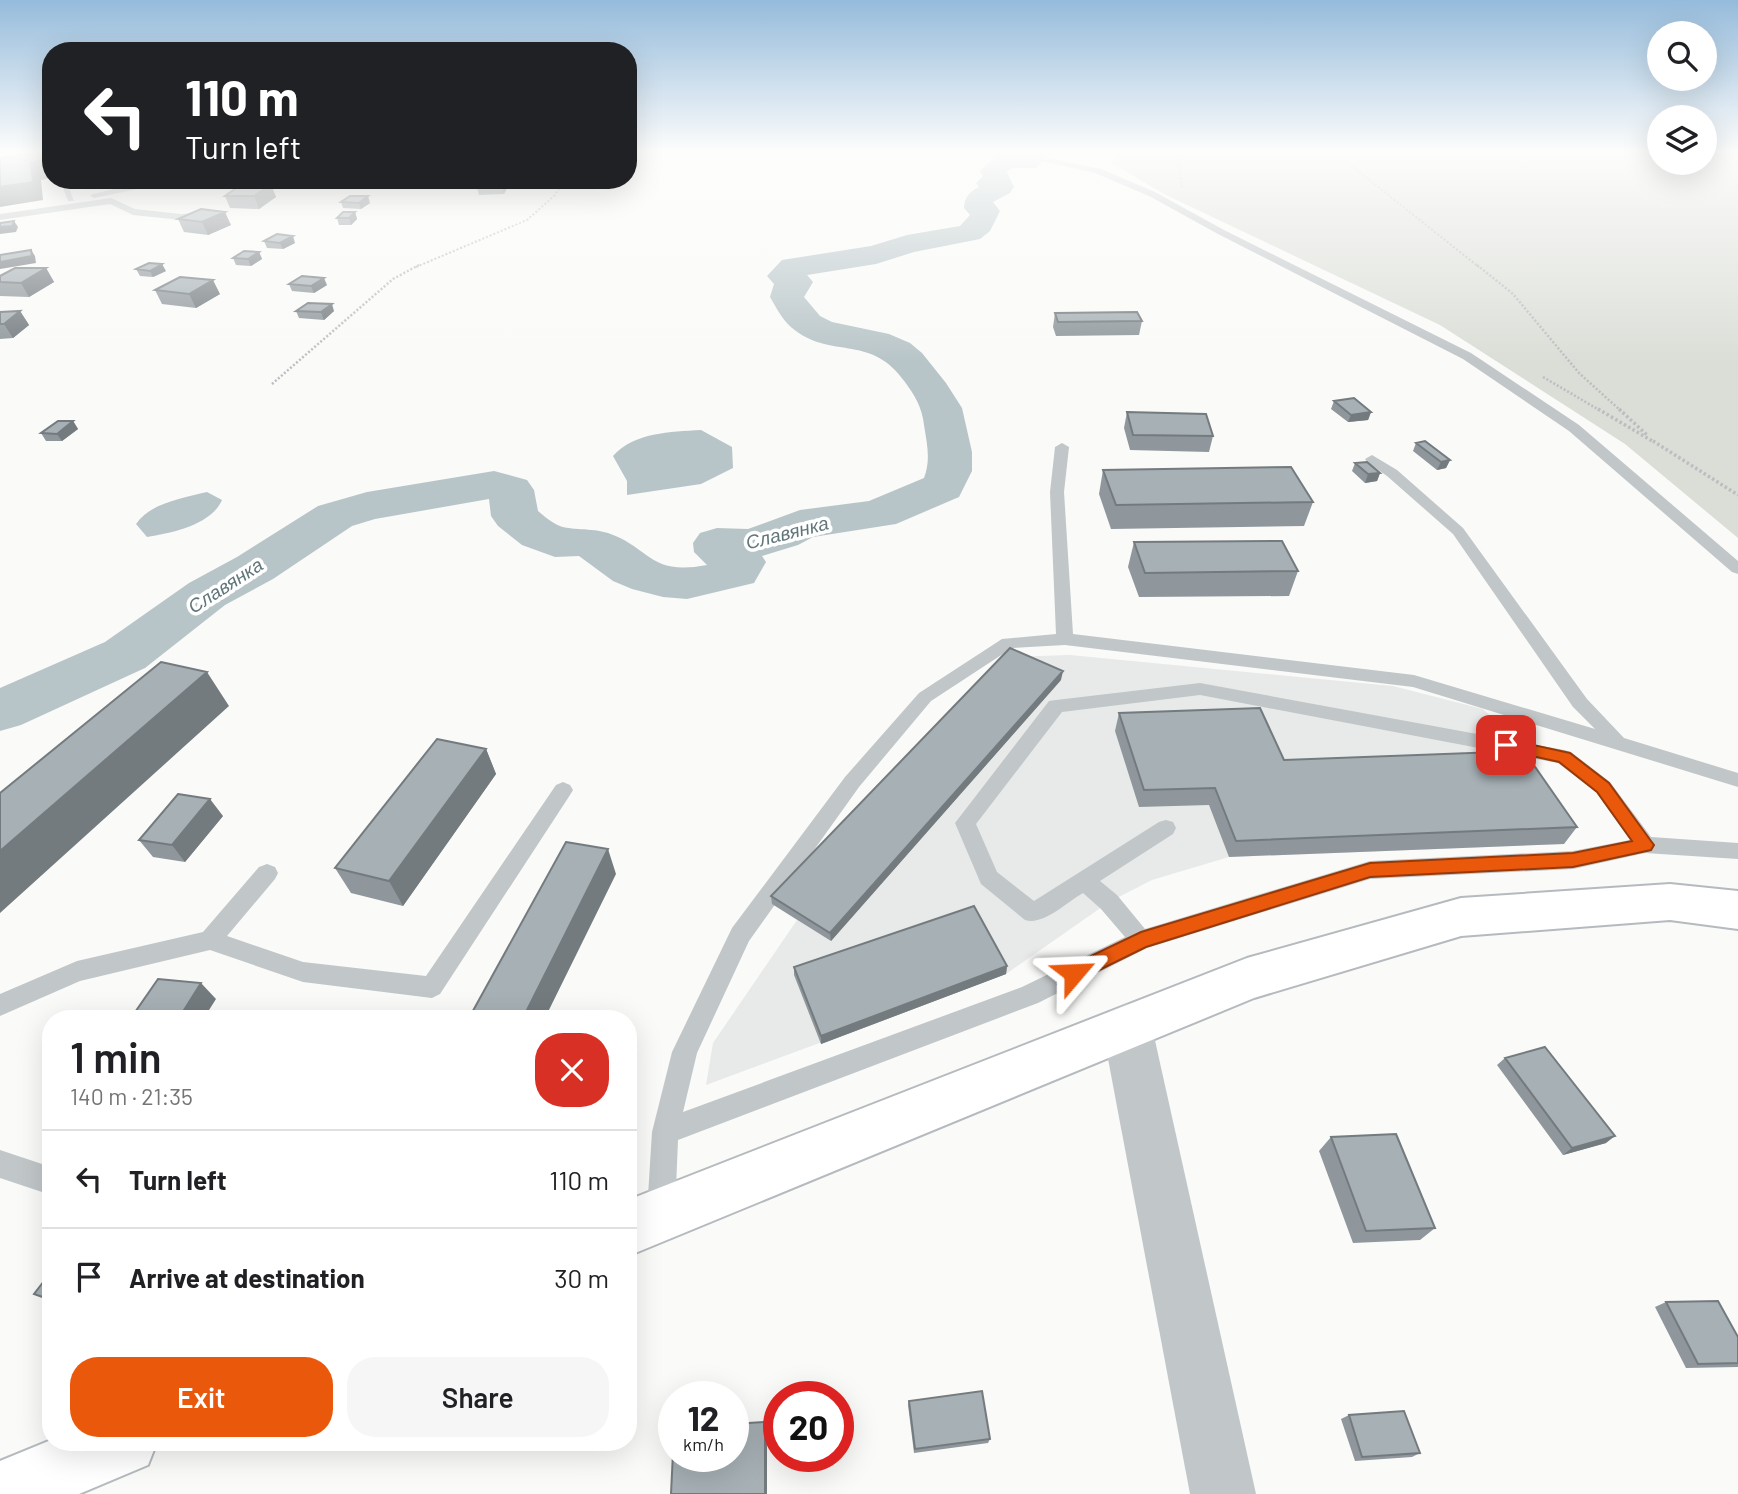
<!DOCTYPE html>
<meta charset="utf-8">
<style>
:root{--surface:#fff;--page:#f6f6f6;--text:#202124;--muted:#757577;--line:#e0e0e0;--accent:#ea580c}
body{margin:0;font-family:Barlow,sans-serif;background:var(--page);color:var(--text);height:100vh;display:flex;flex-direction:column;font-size:26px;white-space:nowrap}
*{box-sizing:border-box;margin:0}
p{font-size:23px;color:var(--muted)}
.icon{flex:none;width:38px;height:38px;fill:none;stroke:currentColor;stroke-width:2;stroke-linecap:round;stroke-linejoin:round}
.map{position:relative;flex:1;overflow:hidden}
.details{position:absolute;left:42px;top:1010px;width:595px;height:441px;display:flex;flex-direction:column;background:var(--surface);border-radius:28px;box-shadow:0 7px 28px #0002}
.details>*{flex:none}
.banner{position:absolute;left:42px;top:42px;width:595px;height:147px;border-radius:28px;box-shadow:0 7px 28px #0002;background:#202124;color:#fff;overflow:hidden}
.fabs{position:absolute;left:1647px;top:21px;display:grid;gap:14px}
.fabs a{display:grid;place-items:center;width:70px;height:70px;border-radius:50%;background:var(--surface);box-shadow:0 7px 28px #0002;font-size:35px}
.speed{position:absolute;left:658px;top:1381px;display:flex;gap:14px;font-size:35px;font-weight:700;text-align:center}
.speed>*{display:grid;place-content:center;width:91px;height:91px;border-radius:50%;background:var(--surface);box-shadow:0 7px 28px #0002;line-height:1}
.speed small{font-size:18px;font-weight:400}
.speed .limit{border:10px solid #d22;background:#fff;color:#111}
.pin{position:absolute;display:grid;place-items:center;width:60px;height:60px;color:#fff;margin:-30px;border-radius:14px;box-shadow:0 4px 10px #0006}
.me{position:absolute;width:77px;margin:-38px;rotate:64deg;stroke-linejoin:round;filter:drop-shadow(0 0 5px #0008)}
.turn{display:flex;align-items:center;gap:24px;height:147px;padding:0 28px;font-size:32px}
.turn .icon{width:91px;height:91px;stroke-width:2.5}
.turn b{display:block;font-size:49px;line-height:60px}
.round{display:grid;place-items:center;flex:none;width:74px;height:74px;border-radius:28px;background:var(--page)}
.overview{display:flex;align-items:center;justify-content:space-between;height:119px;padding:0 28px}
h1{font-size:42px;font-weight:600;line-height:52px}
.primary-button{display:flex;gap:14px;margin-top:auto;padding:14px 28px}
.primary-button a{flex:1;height:80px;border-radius:28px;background:var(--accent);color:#fff;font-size:28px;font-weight:600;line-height:80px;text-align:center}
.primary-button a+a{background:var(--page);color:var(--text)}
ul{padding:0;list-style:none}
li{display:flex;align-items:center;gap:21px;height:98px;padding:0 28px;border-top:2px solid var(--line)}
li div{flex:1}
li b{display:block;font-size:26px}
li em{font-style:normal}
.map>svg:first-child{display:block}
.built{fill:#e8eae9}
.green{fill:#dbded7}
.water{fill:#b8c5c8}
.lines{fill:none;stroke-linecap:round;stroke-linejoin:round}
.river{fill:#b8c5c8;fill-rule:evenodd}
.secondary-casing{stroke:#b4babe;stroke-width:4}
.path-far2{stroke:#babec0;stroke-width:2;stroke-dasharray:2 2;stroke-linecap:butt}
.path-far1{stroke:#babec0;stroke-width:2.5;stroke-dasharray:2 2;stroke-linecap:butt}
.path{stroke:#babec0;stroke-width:3.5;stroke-dasharray:2.5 2.5;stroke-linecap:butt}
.service{fill:#c1c6c9;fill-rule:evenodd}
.minor{fill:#c1c6c9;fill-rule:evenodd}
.secondary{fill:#fff;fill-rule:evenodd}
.wall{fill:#8f979c}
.shaded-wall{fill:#747b7f}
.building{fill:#a6b0b5;stroke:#747b7f;stroke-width:2}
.route{fill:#ea580c;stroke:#983908;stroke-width:2}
.labels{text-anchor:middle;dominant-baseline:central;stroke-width:7;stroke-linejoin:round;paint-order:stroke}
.far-water-label{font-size:19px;font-style:italic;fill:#61767a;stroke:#fff}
</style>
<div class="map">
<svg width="1738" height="1494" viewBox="0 0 1738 1494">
<rect width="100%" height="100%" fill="#fafaf8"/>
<!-- built -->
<path class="built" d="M1070,655L1393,686L1483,709L1501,726L1512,768L1564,844L1229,857L1152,880L1109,902L1006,974L706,1085L713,1043L797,920L772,904L1009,657Z"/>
<!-- green -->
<path class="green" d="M1121,152H1659V163H1704L1705,152H1738V538L1625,444L1440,325L1164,194L1110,162Z"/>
<!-- water -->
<path class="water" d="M701,430L732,447L733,468L701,484L627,495V481L613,456C635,432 670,432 701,430Z
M207,492L222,500C211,525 172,533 147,537L136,524C150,503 183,498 207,492Z"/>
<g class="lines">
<!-- river -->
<path class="river" d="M1005,152H1050L1036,168H1012L1007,172L1014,187L1010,193L993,202L1000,211L990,231L980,239L914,252L876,264L807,275L813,282L804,297L820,316L832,322L889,334L910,343L922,353L946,383L962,408L972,452V471L959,497L896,524L813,537L798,545L762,556L766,562L754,583L687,599L663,597L632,589L613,581L579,556L555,557L522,545L498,526L491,516L489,499L375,519L352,526L273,579L225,605L145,668L21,725L0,731V688L105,642L189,583L237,557L318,506L367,492L494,471L527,480L534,490L538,511C544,516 552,523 560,526C569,530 592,528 608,533C651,548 649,576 707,565L694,552L693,543L700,533L717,528L748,529L800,510L869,501L924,478C931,460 927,444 924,425C922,407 915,396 905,382C871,334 834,359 796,331C784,323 777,309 770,297L774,284L767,276L782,260L871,246L907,235L960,226L970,215L964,208C964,198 970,191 979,187L976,183L983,176L980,171L997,155Z"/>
<defs>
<path id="secondary" d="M1670,884L1738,891V929L1670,920L1461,936L1254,998L628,1256V1200L1247,958L1461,898Z
M51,1440V1442H157L148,1465L79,1494H0V1461Z"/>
</defs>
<!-- secondary casing -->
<use href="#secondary" class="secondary-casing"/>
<!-- path-far2 -->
<path class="path-far2" d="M1174,152L1178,154L1182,188
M1334,152L1479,267
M416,267L527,220L554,196L565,180"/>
<!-- path-far1 -->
<path class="path-far1" d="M1477,265L1513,294L1579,373L1621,411
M1543,377L1601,411
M272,384L393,279L419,265"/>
<!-- path -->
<path class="path" d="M1598,409L1654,442
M1619,409L1647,435
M1653,441L1738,495"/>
<!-- service -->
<path class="service" d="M976,152L1033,155L1101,169L1155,192L1224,230L1471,353L1579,425L1738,561V574L1732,572L1569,431L1463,359L1218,234L1149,196L1095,173L1033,159Z
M61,183H67L74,201H68Z
M134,184L137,189L94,198L90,195Z
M111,198L135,209L181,214L208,212L213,215L181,220L133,215L110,204L0,220V214Z
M1062,443L1069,447L1064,492L1073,634L1414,675L1595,729L1573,707L1453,534L1387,476L1367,462L1365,459L1372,455L1397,470L1463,528L1587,699L1624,738L1738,773V787L1413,687L1065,645L1012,648L931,701L859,787L749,941L697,1053L683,1112L1022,987L1125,937L1101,909L1083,893C1067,902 1043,926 1025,920L981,884L955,823L1049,701L1056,700L1200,683L1564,750L1571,752L1610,782L1651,837L1738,843V859L1645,853L1573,869L1370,879L1147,948L1038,1003L678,1140L675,1212L671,1222L661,1226L651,1222L647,1212L652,1132L672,1052L732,928L845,777L919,693L1002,639L1056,634L1050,492L1055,447ZM1200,695L1558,763L1596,792L1630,840L1573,851L1370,861L1145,929L1117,895L1100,881L1173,834L1176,828L1173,822L1166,820L1159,822L1034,901L997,872L976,824L1062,712Z
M563,782L570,785L573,790L570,795L440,994L432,998L303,982L210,950L80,981L0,1016V994L77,961L203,932L259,867L267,864L275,867L278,873L275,879L227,936L303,962L426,976L556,785Z
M0,1150L51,1167V1195L0,1178Z"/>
<!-- minor -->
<path class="minor" d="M1127,1004L1144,1011L1152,1027L1256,1494H1190L1102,1027L1110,1011Z"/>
<!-- secondary -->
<use href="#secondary" class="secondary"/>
</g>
<!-- wall -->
<path class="wall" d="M294,180H312L307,185H296Z
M506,180L508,186L504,194L479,195L477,188Z
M271,185L276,197L259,209L230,208L225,196Z
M341,202L370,203L361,209L343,208Z
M355,212L357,219L351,225H339L337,218Z
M178,219L231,225L208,235L184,232Z
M264,241L295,243L283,249L267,248Z
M259,252L262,259L251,266L236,265L233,258Z
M46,268L54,282L29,297L0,296V282Z
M136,269L166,271L153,277L140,276Z
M289,284L327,285L314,293L292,291Z
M155,290L220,294L196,308L162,304Z
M20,311L29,325L13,338L0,339V312Z
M296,311H334L324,320L299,318Z
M1055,313L1142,321L1139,335L1056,336L1053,327Z
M1334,401L1371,412L1368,420L1348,422L1331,409Z
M1127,412L1213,436L1209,452L1130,450L1124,428Z
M73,421L78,429L62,441H46L41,433Z
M1416,443L1450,460L1446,468L1437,470L1413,451Z
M1355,463L1380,473L1377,481L1365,483L1352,471Z
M1103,470L1313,502L1304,526L1111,529L1099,494Z
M1134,542L1298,571L1289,596L1139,597L1128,567Z
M1061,680L831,941L772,904L771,896Z
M1119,713L1284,760L1577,827L1564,844L1229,857L1209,805L1139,807L1115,731Z
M486,749L496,774L403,906L351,893L335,868Z
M223,816L185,862L153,857L139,840Z
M1007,966L1006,974L821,1044L794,975V967Z
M1505,1058L1606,1143L1563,1155L1497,1065Z
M1331,1137L1435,1228L1420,1240L1353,1243L1319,1151Z
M1666,1302L1738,1337V1367L1686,1368L1655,1307Z
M909,1401L990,1439L988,1443L914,1453L908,1405Z
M1349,1415L1420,1453L1412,1457L1355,1461L1341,1419Z"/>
<!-- shaded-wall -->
<path class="shaded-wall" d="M51,159V178L41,180L43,200L0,207V187L31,162Z
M83,180H119L86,185Z
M305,180H312L307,185Z
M506,180L508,186L504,194L502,188Z
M271,185L276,197L259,209L254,196Z
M368,196L370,203L361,209L359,203Z
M225,212L231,225L208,235L202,222Z
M355,212L357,219L351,225L349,218Z
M14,221L18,227L16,232L0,234V227Z
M293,236L295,243L283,249L280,243Z
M31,250L35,256L36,263L0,269V262Z
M259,252L262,259L251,266L248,259Z
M162,264L166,271L153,277L150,271Z
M46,268L54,282L29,297L21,283Z
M324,278L327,285L314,293L311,286Z
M213,280L220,294L196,308L189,294Z
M332,304L334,311L324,320L321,312Z
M20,311L29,325L13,338L4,324Z
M1371,412L1368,420L1348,422L1351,415Z
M73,421L78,429L62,441L57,434Z
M1450,460L1446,468L1437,470L1441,462Z
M1380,473L1377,481L1365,483L1368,474Z
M1063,671L1061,680L831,941L830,933Z
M207,672L229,706L0,913V851Z
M486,749L496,774L403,906L389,881Z
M210,799L223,816L185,862L172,845Z
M608,849L616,874L545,1018H523Z
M1007,966L1006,974L821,1044V1036Z
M201,983L216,999L204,1018H179Z
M1615,1136L1606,1143L1563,1155L1572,1148Z
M765,1422L767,1426V1494H765Z"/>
<!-- building -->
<path class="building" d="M43,152H51V159L31,162L33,182L0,187V158Z
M506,180L502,188H477L481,181Z
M242,184L271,185L254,196H225Z
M350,196H368L359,203L341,202Z
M201,209L225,212L202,222L178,219Z
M343,212H355L349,218H337Z
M14,221L12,226L0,227V223Z
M277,234L293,236L280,243L264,241Z
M31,250L32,256L0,262V255Z
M244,251L259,252L248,259L233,258Z
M149,263L162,264L150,271L136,269Z
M15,268H46L21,283L0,282V276Z
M302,276L324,278L311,286L289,284Z
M180,277L213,280L189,294L155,290Z
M308,303L332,304L321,312L296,311Z
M20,311L4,324H0V312Z
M1137,312L1142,321L1058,322L1055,313Z
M1354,398L1371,412L1351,415L1334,401Z
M1127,412L1206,414L1213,436L1133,435Z
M58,421H73L57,434L41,433Z
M1425,441L1450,460L1441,462L1416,443Z
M1367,462L1380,473L1368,474L1355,463Z
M1291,467L1313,502L1116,505L1103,470Z
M1282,541L1298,571L1145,573L1134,542Z
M1010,648L1063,671L830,933L771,896Z
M161,662L207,672L0,851V793Z
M1260,708L1284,760L1524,751L1577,827L1236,841L1215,788L1144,790L1119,713Z
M437,739L486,749L389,881L335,868Z
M178,794L210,799L172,845L139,840Z
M566,842L608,849L523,1018H469Z
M974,906L1007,966L821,1036L794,967Z
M158,979L201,983L179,1018H131Z
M1545,1047L1615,1136L1572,1148L1505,1058Z
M1396,1134L1435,1228L1366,1231L1331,1137Z
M51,1272V1300L34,1294Z
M1718,1301L1738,1337V1363L1698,1364L1666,1302Z
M982,1391L990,1439L915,1449L909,1401Z
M1404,1411L1420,1453L1362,1457L1349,1415Z
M765,1422V1494H671L674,1432V1456H733V1424Z"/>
<!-- sky -->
<linearGradient id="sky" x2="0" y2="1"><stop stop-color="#95bbdb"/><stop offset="0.42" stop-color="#fdfdfc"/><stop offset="1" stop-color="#fdfdfc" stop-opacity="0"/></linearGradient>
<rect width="1738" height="362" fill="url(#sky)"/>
<!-- route -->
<path class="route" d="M1506,739L1570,753L1609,783L1651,841L1654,845L1651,850L1573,867L1370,877L1146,947L1081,979L1074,982L1068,979L1065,973L1068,967L1141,932L1370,863L1573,853L1632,841L1597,792L1559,762L1500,749L1498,745Z"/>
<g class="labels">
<!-- far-water labels -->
<g class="far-water-label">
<text transform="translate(787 532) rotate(-14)">Славянка</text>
<text transform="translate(225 585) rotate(-33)">Славянка</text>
</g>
</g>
</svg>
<div class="fabs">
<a><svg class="icon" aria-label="search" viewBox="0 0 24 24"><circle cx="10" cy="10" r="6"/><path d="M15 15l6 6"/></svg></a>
<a><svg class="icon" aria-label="layers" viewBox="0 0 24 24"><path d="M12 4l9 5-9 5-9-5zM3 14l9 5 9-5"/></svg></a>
</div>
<div class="speed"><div>12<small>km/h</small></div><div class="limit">20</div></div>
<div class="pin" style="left:1506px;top:745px;background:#d93025"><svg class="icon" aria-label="arrive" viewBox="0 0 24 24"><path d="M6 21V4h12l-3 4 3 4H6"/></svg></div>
<svg class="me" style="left:1074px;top:973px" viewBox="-20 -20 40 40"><path d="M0-17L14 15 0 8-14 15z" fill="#ea580c" stroke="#fff" stroke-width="4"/></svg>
<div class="banner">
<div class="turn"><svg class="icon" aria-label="left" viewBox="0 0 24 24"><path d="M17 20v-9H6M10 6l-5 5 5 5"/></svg><div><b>110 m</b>Turn left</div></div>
</div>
<section class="details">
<div class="overview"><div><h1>1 min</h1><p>140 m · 21:35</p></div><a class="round" style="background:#d93025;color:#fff"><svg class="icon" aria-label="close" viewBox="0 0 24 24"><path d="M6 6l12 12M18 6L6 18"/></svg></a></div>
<ul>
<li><svg class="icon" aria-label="left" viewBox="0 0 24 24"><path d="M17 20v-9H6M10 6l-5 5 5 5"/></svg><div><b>Turn left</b></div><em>110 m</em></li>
<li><svg class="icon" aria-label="arrive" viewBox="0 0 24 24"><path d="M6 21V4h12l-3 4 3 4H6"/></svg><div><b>Arrive at destination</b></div><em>30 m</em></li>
</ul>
<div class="primary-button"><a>Exit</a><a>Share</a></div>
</section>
</div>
